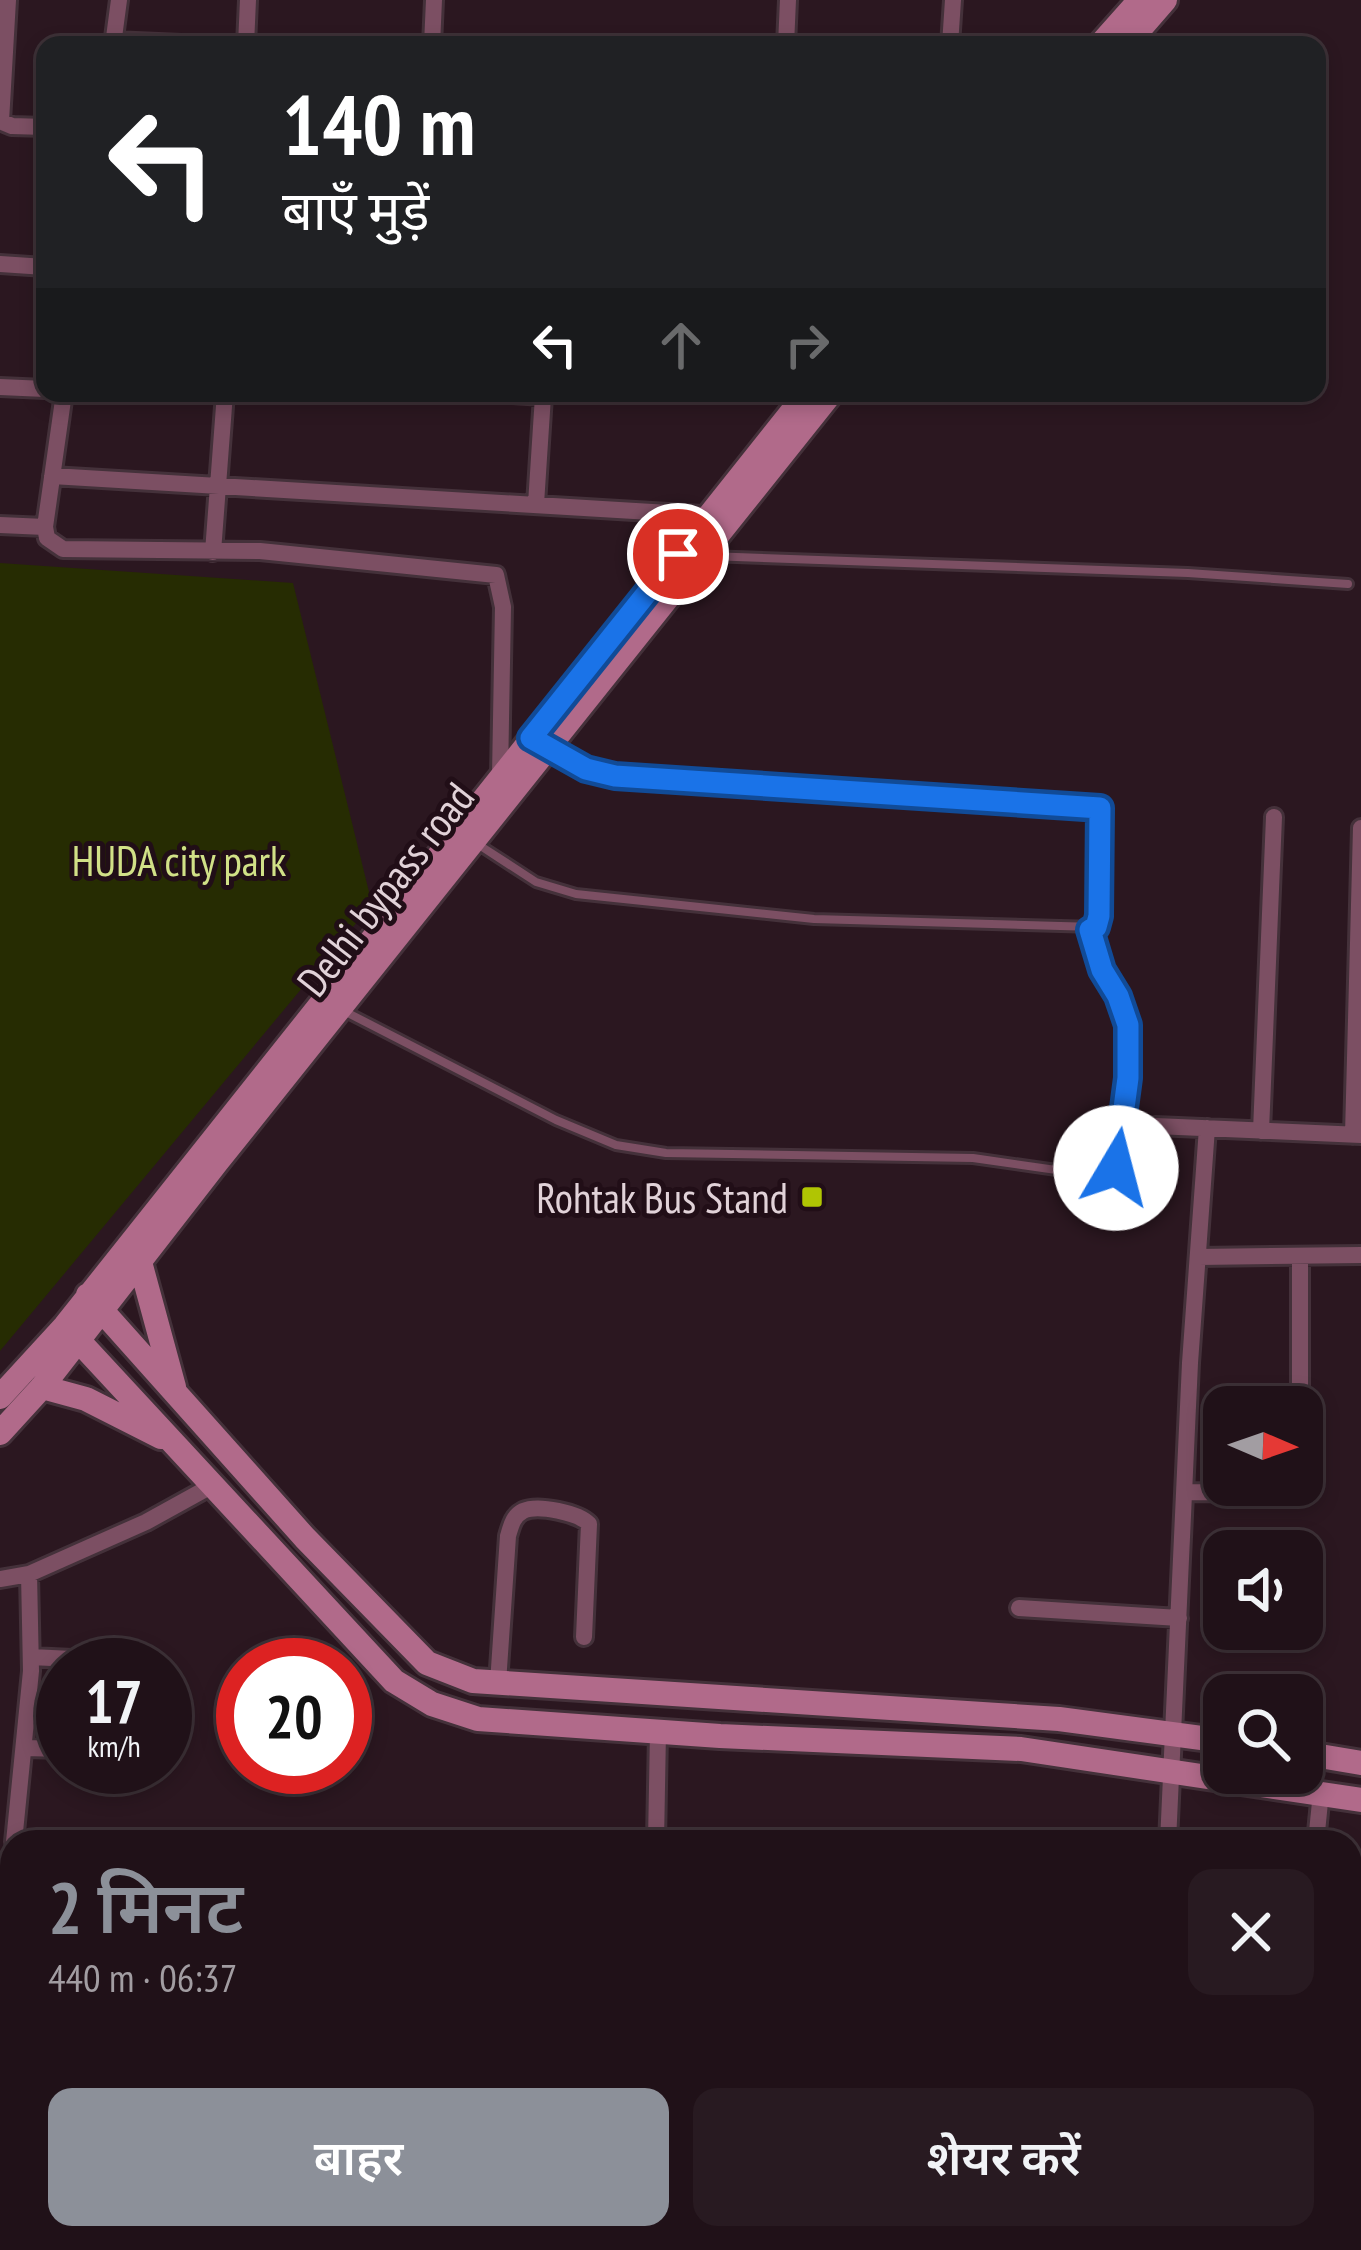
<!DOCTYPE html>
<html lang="hi">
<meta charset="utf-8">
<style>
:root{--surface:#201118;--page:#281a21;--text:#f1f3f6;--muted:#a29da2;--line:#3d3137;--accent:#8c9099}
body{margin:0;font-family:"PT Sans Narrow","Noto Sans Devanagari",sans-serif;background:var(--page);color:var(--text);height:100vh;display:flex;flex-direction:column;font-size:45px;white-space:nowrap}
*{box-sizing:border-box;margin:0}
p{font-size:39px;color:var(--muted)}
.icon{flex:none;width:66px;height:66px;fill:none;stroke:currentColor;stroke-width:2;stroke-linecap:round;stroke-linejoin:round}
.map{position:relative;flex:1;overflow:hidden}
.side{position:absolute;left:0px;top:1830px;width:1362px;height:420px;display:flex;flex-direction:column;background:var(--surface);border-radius:36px 36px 0 0;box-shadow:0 6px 18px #0003,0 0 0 3px var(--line)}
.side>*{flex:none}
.guide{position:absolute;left:36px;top:36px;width:1290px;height:366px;border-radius:24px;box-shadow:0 6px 18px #0003,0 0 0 3px var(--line);background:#202124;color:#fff;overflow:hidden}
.needle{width:78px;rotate:92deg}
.fabs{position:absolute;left:1203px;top:1386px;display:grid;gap:24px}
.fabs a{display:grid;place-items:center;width:120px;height:120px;border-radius:24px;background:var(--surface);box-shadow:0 6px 18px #0003,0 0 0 3px var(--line);font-size:60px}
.speed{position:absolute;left:36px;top:1638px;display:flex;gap:24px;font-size:60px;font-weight:700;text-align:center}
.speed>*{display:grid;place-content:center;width:156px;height:156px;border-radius:50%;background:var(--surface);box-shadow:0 6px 18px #0003,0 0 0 3px var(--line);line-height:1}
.speed small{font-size:30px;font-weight:400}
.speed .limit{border:18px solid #d22;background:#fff;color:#111}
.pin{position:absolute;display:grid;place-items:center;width:102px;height:102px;color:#fff;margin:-51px;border:6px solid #fff;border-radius:50%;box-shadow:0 3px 12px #0007}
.me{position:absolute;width:132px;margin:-66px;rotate:8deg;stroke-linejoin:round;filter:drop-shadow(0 0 9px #0008)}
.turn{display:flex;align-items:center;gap:42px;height:252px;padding:0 48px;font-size:54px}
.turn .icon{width:156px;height:156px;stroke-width:2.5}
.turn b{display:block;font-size:84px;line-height:102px}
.lanes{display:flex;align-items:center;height:114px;padding:0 48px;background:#0003;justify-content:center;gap:60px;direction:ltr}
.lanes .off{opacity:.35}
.round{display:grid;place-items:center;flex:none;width:126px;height:126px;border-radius:24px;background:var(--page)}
.overview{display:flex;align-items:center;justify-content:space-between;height:204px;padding:0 48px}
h1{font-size:72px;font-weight:600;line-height:90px;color:var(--accent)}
.button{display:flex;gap:24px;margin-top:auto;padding:24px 48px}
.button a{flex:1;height:138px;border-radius:24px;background:var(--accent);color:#fff;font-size:48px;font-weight:600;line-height:138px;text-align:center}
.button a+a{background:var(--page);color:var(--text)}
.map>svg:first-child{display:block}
.green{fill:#262c02}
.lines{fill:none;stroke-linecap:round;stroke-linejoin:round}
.service-casing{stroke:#44313a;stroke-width:14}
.minor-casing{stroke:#44313a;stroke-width:22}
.secondary-casing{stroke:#44313a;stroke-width:30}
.service{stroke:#7c4f63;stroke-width:8}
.minor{stroke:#7c4f63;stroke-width:16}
.secondary{stroke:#b16a8a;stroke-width:24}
.route-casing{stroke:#114b97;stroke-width:30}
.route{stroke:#1a73e8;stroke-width:21}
.poi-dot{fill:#b0c503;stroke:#210e17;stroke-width:4.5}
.labels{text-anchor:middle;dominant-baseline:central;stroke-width:10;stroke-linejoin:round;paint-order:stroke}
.park-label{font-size:42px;fill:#d1e187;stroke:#210e17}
.street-label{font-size:42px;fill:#e1d2d8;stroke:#210e17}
.poi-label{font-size:42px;fill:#e1d2d8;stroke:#210e17;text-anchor:end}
</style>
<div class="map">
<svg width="1361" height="2250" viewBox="0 0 1361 2250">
<rect width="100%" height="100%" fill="#2b1720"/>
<!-- green -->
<path class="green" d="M0,563L293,583L372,904L0,1351Z"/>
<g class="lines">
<defs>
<path id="service" d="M708,556L1188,573L1348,584
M479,845L536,882L576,894L814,919L1096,927L1100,809L1095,806L615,776L586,769L552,752
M344,1011L556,1120L616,1145L666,1153L973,1158L1105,1177L1113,1174L1116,1168L1128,1078V1025L1118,996L1102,970L1090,930"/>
<path id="minor" d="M113,41L204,45
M113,45L119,0
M246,45L248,0
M432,45L434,0
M786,45L788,0
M950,45L953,0
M0,121L12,126L45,127
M1,121L8,0
M0,264L45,267
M0,387L45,389
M497,393L543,396L536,504
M52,476L718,516
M0,525L45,527L47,538L63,549L260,551L496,575L503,607L500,776
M45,527L64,393
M213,552L225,393
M1155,1126L1361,1135
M1261,1131L1274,817
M1353,1135L1361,828
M1198,1257L1361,1255
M1300,1407V1256
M1185,1492L1281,1493L1294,1485
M0,1579L29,1574
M1019,1608L1179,1618
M31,1657L113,1661
M498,1683L508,1536C511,1526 513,1516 523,1511C538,1504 579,1513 589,1524L584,1637
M25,1748L63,1749
M165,1752H170
M14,1842L31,1671L29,1574L146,1522L213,1485
M656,1842L658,1732
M1168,1842L1190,1363L1207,1128
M1316,1842L1321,1792
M0,1931L12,1932
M0,2049H12
M8,2250L12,2211
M136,2250L137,2238
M263,2250L264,2238
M389,2250L390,2238
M538,2250L539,2238
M808,2250L809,2238
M871,2250V2238
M974,2250L975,2238
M1080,2250V2238
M1196,2250L1197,2238
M1261,2250L1262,2238"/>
<path id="secondary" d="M1100,45L1140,0
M1126,45L1165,0
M140,1262L174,1387
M88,1295L305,1538L427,1663L473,1681L1059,1719L1224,1741
M65,1326L394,1681L432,1704L478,1719L720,1736L1021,1749L1361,1800
M42,1387L86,1399L161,1437
M0,1397L65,1326L807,393
M0,1433L42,1387L217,1162L831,393
M1302,1753L1361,1763"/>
</defs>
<!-- service casing -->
<use href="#service" class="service-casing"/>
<!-- minor casing -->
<use href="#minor" class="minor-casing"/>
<!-- secondary casing -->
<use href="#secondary" class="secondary-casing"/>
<!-- service -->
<use href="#service" class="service"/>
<!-- minor -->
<use href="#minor" class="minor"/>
<!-- secondary -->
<use href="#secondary" class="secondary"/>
</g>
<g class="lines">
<defs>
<path id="route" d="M678,554L531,738L586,769L615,776L1100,808L1099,916L1096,927L1090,930L1102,970L1118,996L1128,1025V1078L1116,1168"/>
</defs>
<!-- route casing -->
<use href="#route" class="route-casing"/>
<!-- route -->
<use href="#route" class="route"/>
</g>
<!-- markers -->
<rect class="poi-dot" x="800" y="1185" width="24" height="24" rx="6"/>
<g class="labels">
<!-- park labels -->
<g class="park-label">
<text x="179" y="860">HUDA city park</text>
</g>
<!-- street labels -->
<g class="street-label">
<text transform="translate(385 889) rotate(-52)">Delhi bypass road</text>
</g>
<!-- poi labels -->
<g class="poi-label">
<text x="788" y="1197">Rohtak Bus Stand</text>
</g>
</g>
</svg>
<div class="fabs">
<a><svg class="needle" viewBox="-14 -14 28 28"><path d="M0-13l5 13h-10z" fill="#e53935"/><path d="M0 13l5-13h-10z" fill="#a29da2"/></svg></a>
<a><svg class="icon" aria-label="sound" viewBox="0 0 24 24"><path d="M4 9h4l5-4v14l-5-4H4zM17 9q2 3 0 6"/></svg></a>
<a><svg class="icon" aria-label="search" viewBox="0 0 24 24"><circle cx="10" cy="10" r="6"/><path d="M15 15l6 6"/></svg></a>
</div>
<div class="speed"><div>17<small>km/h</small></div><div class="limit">20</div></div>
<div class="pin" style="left:678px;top:554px;background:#d93025"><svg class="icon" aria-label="arrive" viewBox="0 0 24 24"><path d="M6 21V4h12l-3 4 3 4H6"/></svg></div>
<svg class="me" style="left:1116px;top:1168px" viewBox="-20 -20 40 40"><circle r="19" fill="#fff"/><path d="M0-13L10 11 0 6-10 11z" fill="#1a73e8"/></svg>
<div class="guide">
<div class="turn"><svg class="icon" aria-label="left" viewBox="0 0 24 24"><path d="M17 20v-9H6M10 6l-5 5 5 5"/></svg><div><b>140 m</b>बाएँ मुड़ें</div></div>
<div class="lanes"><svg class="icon" aria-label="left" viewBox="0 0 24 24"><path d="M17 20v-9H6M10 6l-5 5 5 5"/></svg><svg class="icon off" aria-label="ahead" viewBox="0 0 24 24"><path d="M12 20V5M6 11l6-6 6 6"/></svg><svg class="icon off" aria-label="right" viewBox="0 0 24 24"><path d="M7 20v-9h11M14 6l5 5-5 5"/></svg></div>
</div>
<section class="side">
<div class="overview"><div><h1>2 मिनट</h1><p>440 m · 06:37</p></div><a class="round"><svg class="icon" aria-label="close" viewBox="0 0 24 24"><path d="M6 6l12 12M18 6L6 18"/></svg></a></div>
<div class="button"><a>बाहर</a><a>शेयर करें</a></div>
</section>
</div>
